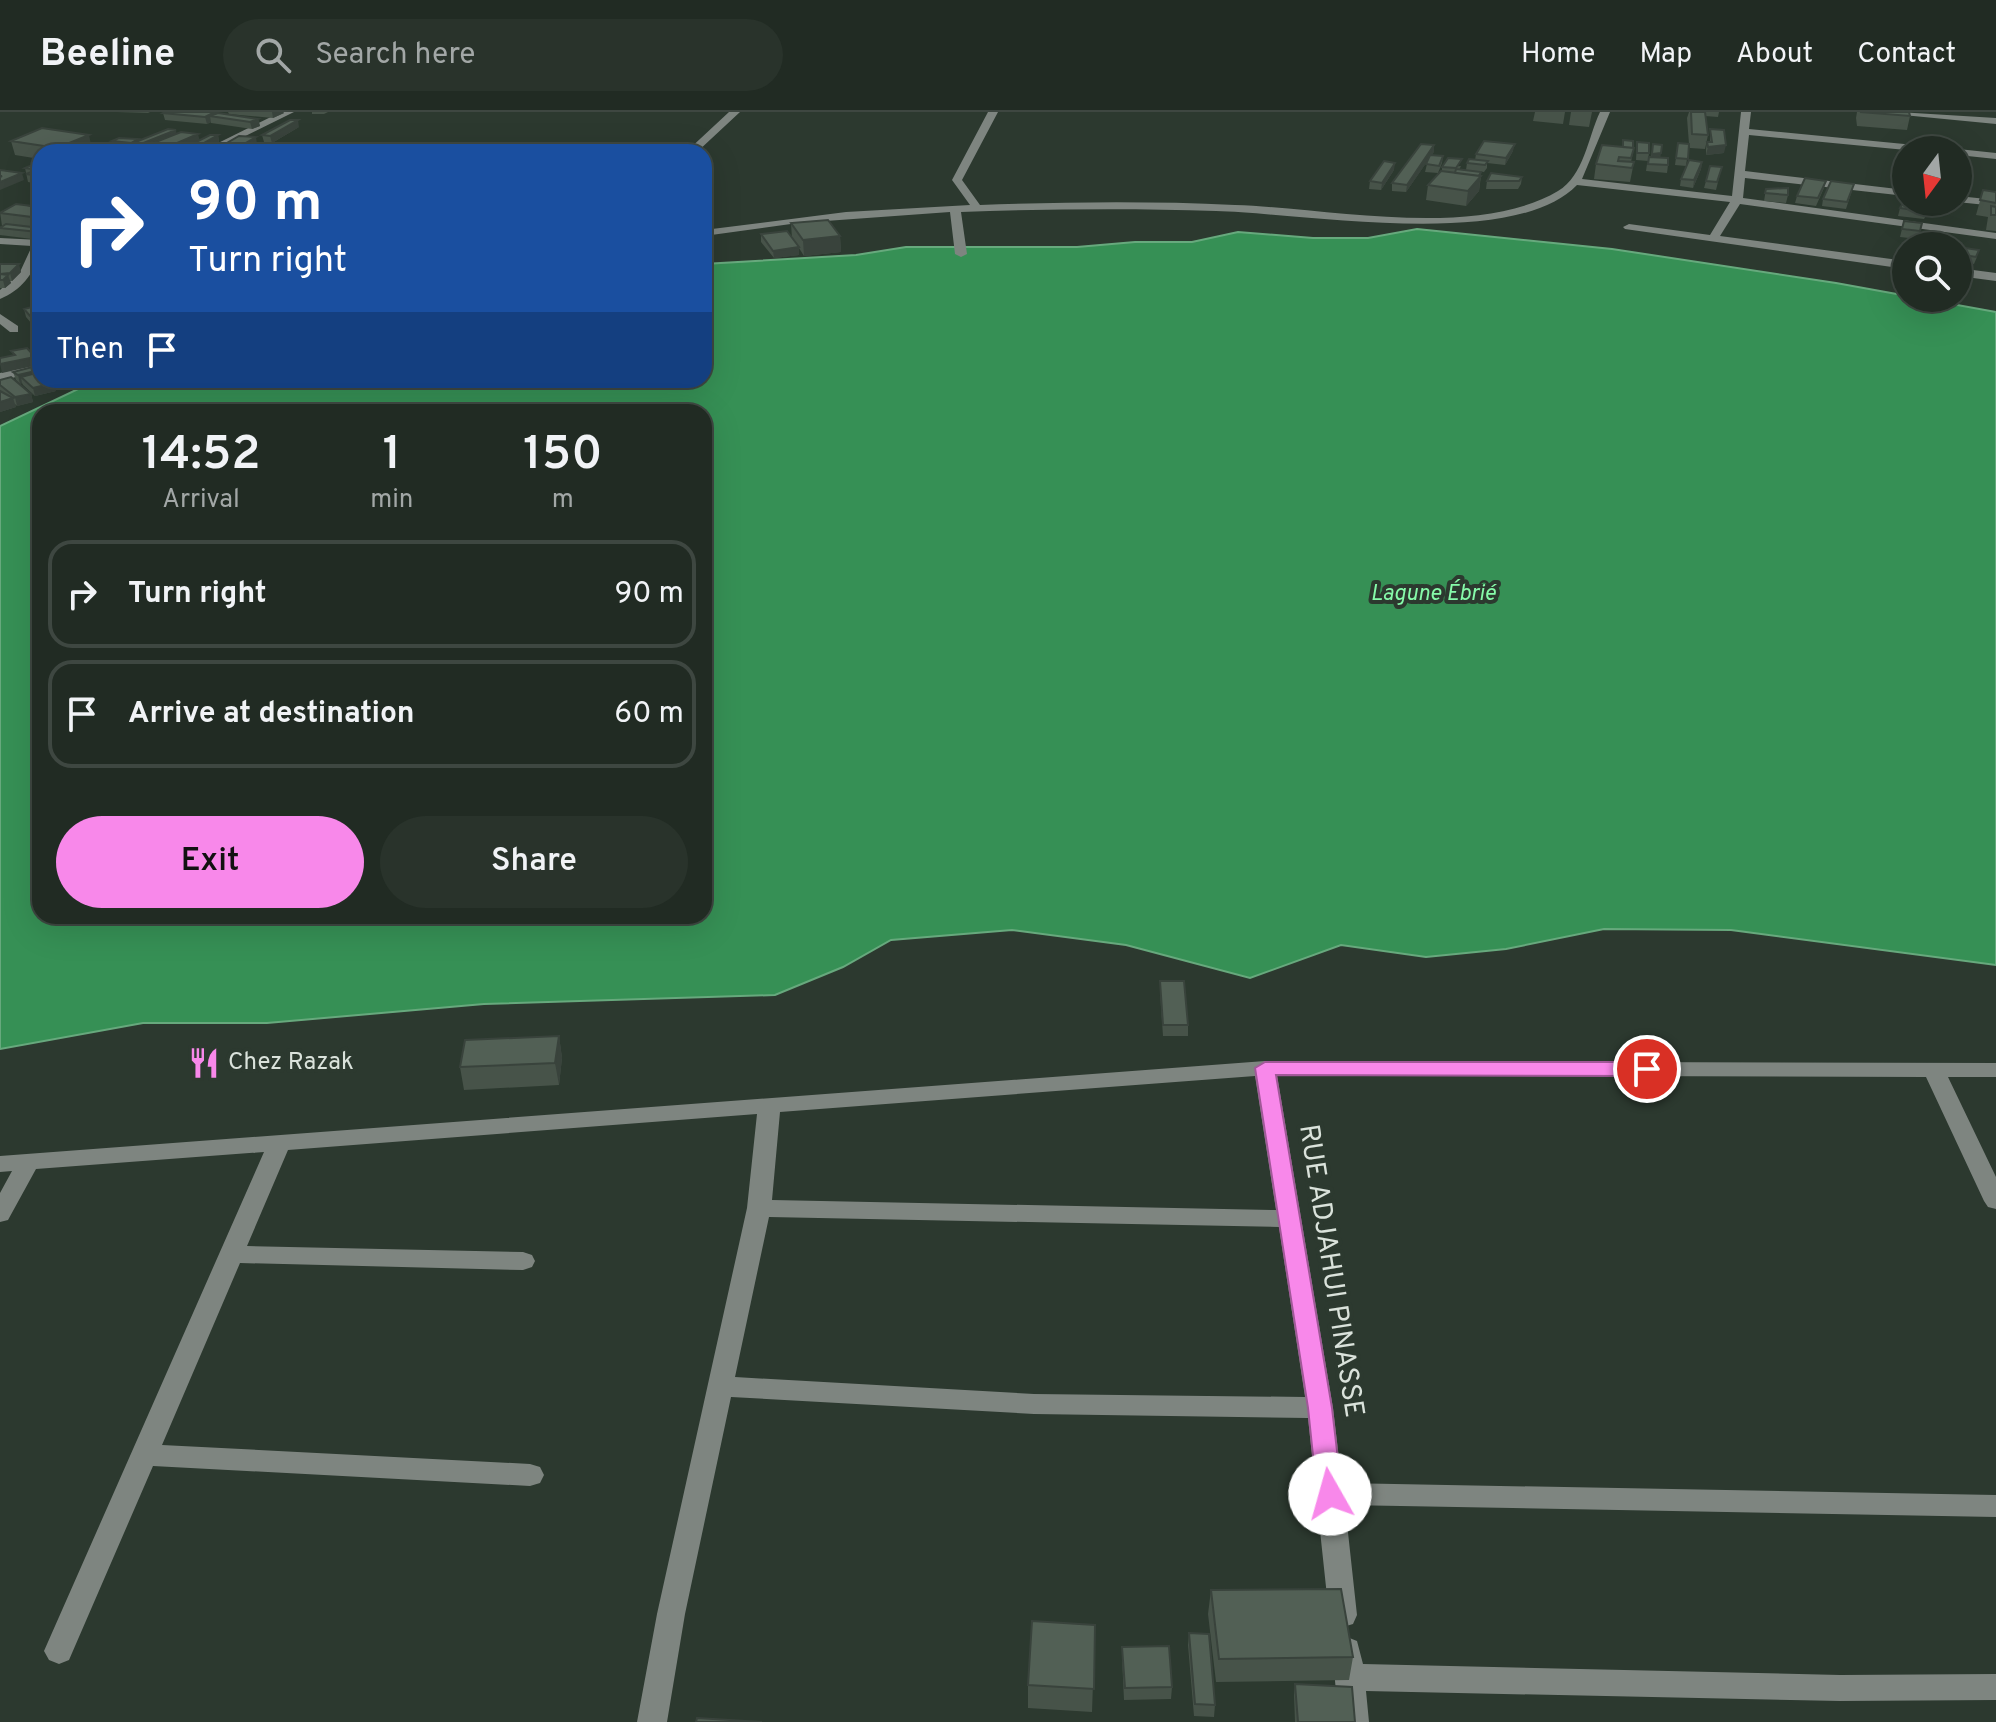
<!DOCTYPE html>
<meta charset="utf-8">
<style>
:root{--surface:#212b23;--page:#29332b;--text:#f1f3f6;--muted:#a2a7a6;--line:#3e4741;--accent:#f888ea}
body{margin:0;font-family:Overpass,sans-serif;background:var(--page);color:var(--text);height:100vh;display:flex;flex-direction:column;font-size:30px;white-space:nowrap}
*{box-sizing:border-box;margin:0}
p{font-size:26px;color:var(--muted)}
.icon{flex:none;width:44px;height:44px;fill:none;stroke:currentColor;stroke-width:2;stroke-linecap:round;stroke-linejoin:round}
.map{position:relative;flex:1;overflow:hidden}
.sheet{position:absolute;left:32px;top:292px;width:680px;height:520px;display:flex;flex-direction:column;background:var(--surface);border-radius:24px;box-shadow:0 8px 32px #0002,0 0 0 2px var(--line)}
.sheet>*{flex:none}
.banner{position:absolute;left:32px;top:32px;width:680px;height:244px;border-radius:24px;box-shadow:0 8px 32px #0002,0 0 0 2px var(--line);background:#1a4fa0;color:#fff;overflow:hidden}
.needle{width:52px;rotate:195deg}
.tools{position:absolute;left:1892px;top:24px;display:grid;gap:16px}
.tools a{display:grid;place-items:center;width:80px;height:80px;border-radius:50%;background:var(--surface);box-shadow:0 8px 32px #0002,0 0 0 2px var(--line);font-size:40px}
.pin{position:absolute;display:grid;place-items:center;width:68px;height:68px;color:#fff;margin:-34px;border:4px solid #fff;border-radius:50%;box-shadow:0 2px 8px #0007}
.me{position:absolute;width:88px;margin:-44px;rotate:353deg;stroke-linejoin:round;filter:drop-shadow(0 0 6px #0008)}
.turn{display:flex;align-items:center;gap:28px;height:168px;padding:0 24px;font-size:36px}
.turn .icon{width:104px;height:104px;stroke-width:2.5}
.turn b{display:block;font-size:56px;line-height:68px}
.then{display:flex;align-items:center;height:76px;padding:0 24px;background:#0003;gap:16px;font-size:30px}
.eta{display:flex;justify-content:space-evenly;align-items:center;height:136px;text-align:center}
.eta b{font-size:48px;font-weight:600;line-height:56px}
.button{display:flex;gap:16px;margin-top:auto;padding:16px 24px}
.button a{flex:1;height:92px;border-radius:48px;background:var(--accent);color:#111;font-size:32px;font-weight:600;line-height:92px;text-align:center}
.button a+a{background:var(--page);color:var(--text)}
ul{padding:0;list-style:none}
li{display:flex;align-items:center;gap:24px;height:108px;margin:0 16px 12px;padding:0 8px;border:4px solid var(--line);border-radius:24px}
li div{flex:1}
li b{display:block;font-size:30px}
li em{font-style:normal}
header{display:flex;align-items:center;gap:48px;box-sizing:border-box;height:112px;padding:0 40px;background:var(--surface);border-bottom:2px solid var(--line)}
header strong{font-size:38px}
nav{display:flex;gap:44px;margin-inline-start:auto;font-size:28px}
.search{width:560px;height:72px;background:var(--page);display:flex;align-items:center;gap:20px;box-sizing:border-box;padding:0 28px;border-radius:44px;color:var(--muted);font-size:30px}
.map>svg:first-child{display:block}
.water{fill:#369055;stroke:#67a97d;stroke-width:2;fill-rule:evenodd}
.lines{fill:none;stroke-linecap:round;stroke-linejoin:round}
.minor{fill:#7e8580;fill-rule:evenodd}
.wall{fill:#475349}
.shaded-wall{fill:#39433c}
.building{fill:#526055;stroke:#39433c;stroke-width:2}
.route{fill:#f888ea;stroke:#a15898;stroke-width:2}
.labels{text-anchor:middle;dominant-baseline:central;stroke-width:8;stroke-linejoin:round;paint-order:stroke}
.far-water-label{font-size:22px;font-style:italic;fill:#86faa9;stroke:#2c392f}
.poi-label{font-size:24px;fill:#dae2db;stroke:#2c392f;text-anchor:start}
.near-street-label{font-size:28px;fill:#dae2db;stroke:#2c392f}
</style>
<header>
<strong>Beeline</strong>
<div class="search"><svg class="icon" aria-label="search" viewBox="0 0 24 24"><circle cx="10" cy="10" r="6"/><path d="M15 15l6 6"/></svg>Search here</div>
<nav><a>Home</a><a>Map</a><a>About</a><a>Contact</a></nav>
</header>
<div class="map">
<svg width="1996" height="1610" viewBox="0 0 1996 1610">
<rect width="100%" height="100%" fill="#2c392f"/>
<!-- water -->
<path class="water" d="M1417,117L1612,137L1836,171L1996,200V853L1731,818L1604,817L1506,837L1426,845L1341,833L1250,866L1126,833L1012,818L891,828L843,855L775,883L484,892L267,911H143L0,937V314L97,268H704V152L856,143L906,135H1077L1135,130H1192L1238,120L1313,126H1368ZM40,300H704V804H40Z"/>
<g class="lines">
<!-- minor -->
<path class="minor" d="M281,0H294L213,40H200Z
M729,0H740L697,40H686Z
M988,0H998L962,68L980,93C1065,90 1150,89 1235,93C1329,96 1475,128 1558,79C1584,64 1588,25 1600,0H1610L1582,67L1732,84L1741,0H1751L1749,17L1935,35L1940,38H1906L1749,23L1745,59L1906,78V84L1745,66L1743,86L1996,121V127L1740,92L1720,124L1906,149V157L1625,117L1623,115L1629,112L1710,123L1730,90L1577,73C1514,139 1303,101 1216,99C1131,96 1045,97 961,100L967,142L961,145L955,142L950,100L798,111L704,124V118L846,100L970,93L952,68Z
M1898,0L1996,6V12L1903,3Z
M1958,37L1996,41V47L1958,43V38H1954Z
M1958,84L1996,88V94L1957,90Z
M0,126L40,128C40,154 25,177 0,187V178L20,160L32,134L0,132Z
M1958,156L1996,161V169L1958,164Z
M0,202L18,214V220H10L0,212Z
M40,251V259L0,269V261Z
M1265,949L1996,951V965H1948L1996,1065V1097L1988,1095L1984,1089L1926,965L1277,963L1333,1296L1342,1371L1996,1383V1405L1345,1393L1357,1503L1353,1512L1343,1515L1333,1512L1329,1503L1308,1306L1034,1302L731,1285L685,1502L667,1610H637L657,1502L747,1096L757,1002L288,1038L247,1134L523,1140L532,1143L535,1149L532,1155L523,1158L240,1151L162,1333L530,1352L540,1355L544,1363L540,1371L530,1374L153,1354L69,1548L59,1552L49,1548L44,1539L264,1040L36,1057L8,1108L0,1110V1081L12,1059L0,1060V1044ZM1255,964L1276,1098L772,1088L780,1000ZM769,1105L1279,1115L1305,1285L1034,1282L735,1265Z
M1347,1525L1357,1529L1363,1552L1840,1563L1996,1562V1588L1840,1589L1366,1579L1369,1610H1339L1332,1538L1337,1529Z"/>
</g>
<!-- wall -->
<path class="wall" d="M116,0H150L148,1Z
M165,0H217L218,1L258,7L260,14L252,17L211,11V10L207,12L165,8L163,1Z
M228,0H283L284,1L273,6L229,2Z
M312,0H328L324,2H312Z
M1535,0H1565L1563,12L1533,9Z
M1571,0H1592L1589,15L1569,13Z
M1689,0H1719L1718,5L1705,4L1708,23L1705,37L1690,36L1689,32L1686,54L1675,53L1678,31L1689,32L1687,6Z
M1857,0H1909L1910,4L1907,18L1857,14L1856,6Z
M299,15L272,31L264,30L262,23Z
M1710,17L1724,41L1706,43V37L1707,30H1710Z
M176,18V21L200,28L218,23L219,30L202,40H185L184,36L189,34L174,40H150L149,37L143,39L114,36L112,29H138Z
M1623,28L1634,36L1631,50H1634L1630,70L1594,67L1596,52L1622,35Z
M11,29L92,37L85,40H40V47L15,43Z
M1637,30L1649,41L1648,49L1636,48Z
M1653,32L1660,46L1668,53L1667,61L1646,59L1647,52L1651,45Z
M1513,39L1505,53L1487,51V56L1484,60L1466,58L1467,51L1475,48L1476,42Z
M1434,40L1432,43L1443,44L1442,51L1438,61L1425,60L1428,48L1406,80L1392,79V71Z
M40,50V72L28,70L25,56Z
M1702,50L1701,57L1693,76L1680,74L1681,67Z
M1461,54L1459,58L1481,64L1479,79L1466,94L1426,88L1428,73L1442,59V55Z
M1394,58L1381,78L1369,77L1370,69Z
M1720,62L1716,78L1704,76L1706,69Z
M1522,65L1521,72L1518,77H1486L1487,69Z
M1826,69L1824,76L1816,94L1795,91L1797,84Z
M1854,72L1846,97L1822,94L1823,87Z
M1766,77L1788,83L1786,91L1764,89Z
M1983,78L1996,80V119L1986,118L1988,105L1976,103Z
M40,90V128L0,123V115L2,114L0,100L30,94Z
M1900,96L1928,100L1924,107L1898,104Z
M1904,109L1922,111L1918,127L1900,125Z
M791,111L840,124L841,140L804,144L799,136V143L774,146L761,130V122L792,127Z
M1923,124L1945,134H1919Z
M1958,135L1977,145L1974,152L1958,151Z
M0,152L21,160L12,169H10L11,171L5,176H0Z
M40,193L32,212L26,205L24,197Z
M40,235V249L36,245L33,236Z
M13,260L56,279L35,284L23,273L22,271L20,272L16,268Z
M0,268L31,282L33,290L17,294L15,292L16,295L0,300Z
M1160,869L1188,913V924H1163L1160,880Z
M559,924L562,946L559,973L464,978L460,955Z
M1211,1478L1353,1545L1349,1568L1216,1570L1208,1502Z
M1095,1513L1092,1600L1028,1596V1573Z
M1189,1521L1215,1593L1214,1605L1194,1604L1188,1533Z
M1122,1535L1172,1575L1171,1587L1124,1588L1122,1546Z
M1295,1572L1355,1610H1295L1294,1583Z"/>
<!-- shaded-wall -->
<path class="shaded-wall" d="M215,0H217L219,6L210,4L211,10L207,12L205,5Z
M272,0H283L284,1L273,6Z
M258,7L260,14L252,17L250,10Z
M298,8L299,15L272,31L270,24Z
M176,18L177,25L148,33L149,37L143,39L141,32Z
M198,22L200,29L174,40H169L168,35Z
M89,23L92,37L85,40H59L57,36Z
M218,23L219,30L202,40H193V37Z
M256,25L257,32L244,40H230Z
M138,27L139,32L133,31L134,36L137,34L138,40H125L132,36L131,31Z
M1515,32L1513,39L1505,53L1506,46Z
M1434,33V40L1406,80L1407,73Z
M1726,33L1724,41L1706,43L1708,35Z
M1661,41L1660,48L1650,49L1652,42Z
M1702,50L1701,57L1693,76L1694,68Z
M1395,51L1394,58L1381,78L1382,71Z
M1481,60L1479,79L1466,94L1468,79Z
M22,61L24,68L0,78V70Z
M712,123L713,131L704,132V124Z
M840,124L841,140L804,144L803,128Z
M799,135V143L774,146L773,139Z
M19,152L21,160L12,169L10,161Z
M8,163L11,171L5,176L3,168Z
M40,202V210L32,212L30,204Z
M35,245L38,253L2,261L0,252Z
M40,258V267L21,265L22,271L20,272L18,263Z
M60,268H75L61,272Z
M54,271L56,279L35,284L33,276Z
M31,282L33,290L17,294L15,285Z
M13,286L16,295L0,300V290Z
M559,924L562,946L559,973L555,951Z"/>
<!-- building -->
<path class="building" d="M165,0H215L205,5L163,1Z
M1691,0H1705L1708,23L1692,22Z
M1860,0H1909L1910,4Z
M218,1L258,7L250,10L210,4Z
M290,8H298L270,24L262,23Z
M42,16L89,23L57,36L11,29Z
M168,17L176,18L141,32L133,31Z
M1710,17L1724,18L1726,33L1708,35L1707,30H1712Z
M181,20L198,22L168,35L148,33Z
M210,23H218L193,37L184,36Z
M239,24L256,25L230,40L213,39Z
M119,26L138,27L131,31L112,29Z
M1623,28L1633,29V36L1623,35Z
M1484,29L1515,32L1506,46L1476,42Z
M1637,30L1649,31V41H1637Z
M1678,31L1689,32L1688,47L1676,46Z
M122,32L137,34L125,40H106Z
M1421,32L1434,33L1407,73L1392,71Z
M1653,32L1662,33L1661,41L1652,42Z
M1602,33L1634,36L1631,46L1619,45L1618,49L1634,50L1632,56L1596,52Z
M1430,43L1443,44L1439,54L1426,52Z
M1649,45L1668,46V53L1648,52Z
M1448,46L1462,47L1456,56L1442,55Z
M1469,47L1488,49L1485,53L1467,51Z
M1689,48L1702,50L1694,68L1681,67Z
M1384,49L1395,51L1382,71L1370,69Z
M40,50V58L25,56Z
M1710,54L1722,55L1717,70L1706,69Z
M1456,57L1481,60L1479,64L1455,61Z
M0,58L22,61L0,70V65L2,64H0Z
M34,59L40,60V64L26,62Z
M1441,59L1481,64L1468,79L1428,73Z
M1491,61L1522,65L1519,69H1487Z
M1805,66L1826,69L1818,86L1797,84Z
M1831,69L1854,72L1847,90L1823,87Z
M1788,76V83L1765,81L1766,77Z
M1983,78L1996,80V91L1980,88Z
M1904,89L1906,90L1930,92L1926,100L1900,96Z
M38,90H40V95L30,94Z
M16,92L40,95V106L0,101Z
M1991,94L1996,95V103H1991Z
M828,108L840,124L803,128L791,111Z
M1904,109L1922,111L1920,119L1902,117Z
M6,112L40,116V119L38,120L0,116Z
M705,118L712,123L704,124V119Z
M787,119L799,135L773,139L761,122Z
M1923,124L1947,127L1944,134L1920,131Z
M1958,135L1979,138L1976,145L1958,142Z
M0,152H19L10,161L0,162Z
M0,162L8,163L3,168H0Z
M40,193V202L30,204L24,197Z
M40,235V243L33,236Z
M27,236L35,245L0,252V246L15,243L11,239Z
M40,253V258L18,263L13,260Z
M40,260V268H50L54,271L33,276L21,265Z
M11,265L31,282L15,285L0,273V268Z
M0,279L13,286L0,290Z
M1160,869H1184L1188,913H1163Z
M559,924L555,951L460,955L465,928Z
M1341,1477L1353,1545L1219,1547L1211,1478Z
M1032,1509L1095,1513L1094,1577L1028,1573Z
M1189,1521L1209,1522L1215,1593L1195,1592Z
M1169,1534L1172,1575L1125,1576L1122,1535Z
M1295,1572L1352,1575L1355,1610H1298Z
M697,1606L762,1610H696Z"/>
<!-- route -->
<path class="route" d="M1265,950H1647L1657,957L1647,964L1276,963L1332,1296L1342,1382L1338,1389L1330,1392L1321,1389L1317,1382L1308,1296L1255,956Z"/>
<!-- icons -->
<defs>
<symbol id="restaurant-bare" viewBox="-9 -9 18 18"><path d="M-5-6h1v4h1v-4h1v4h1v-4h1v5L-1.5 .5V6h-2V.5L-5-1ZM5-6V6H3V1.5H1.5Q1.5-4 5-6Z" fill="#f888ea" stroke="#2c392f" stroke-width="2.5" paint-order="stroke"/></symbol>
</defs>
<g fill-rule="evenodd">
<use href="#restaurant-bare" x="182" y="929" width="44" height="44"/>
</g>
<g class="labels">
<!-- far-water labels -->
<g class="far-water-label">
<text x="1433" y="482">Lagune Ébrié</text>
</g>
<!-- poi labels -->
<g class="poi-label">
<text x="228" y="951">Chez Razak</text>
</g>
<!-- near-street labels -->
<g class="near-street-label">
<text transform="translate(1330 1159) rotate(81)">RUE ADJAHUI PINASSE</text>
</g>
</g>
</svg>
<div class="tools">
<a><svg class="needle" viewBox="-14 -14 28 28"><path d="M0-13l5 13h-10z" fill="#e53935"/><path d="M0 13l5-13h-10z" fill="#a2a7a6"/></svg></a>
<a><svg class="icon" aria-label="search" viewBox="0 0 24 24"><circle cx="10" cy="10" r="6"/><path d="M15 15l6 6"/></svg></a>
</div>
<div class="pin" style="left:1647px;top:957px;background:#d93025"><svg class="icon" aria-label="arrive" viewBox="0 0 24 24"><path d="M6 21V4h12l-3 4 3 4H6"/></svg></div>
<svg class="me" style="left:1330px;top:1382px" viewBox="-20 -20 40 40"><circle r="19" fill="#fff"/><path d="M0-13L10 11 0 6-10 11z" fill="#f888ea"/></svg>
<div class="banner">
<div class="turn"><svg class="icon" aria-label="right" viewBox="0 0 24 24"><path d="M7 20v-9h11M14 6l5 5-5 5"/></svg><div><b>90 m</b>Turn right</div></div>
<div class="then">Then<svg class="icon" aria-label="arrive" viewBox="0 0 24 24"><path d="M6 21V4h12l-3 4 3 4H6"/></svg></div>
</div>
<section class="sheet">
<div class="eta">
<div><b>14:52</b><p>Arrival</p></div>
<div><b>1</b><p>min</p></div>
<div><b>150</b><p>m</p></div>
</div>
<ul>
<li><svg class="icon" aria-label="right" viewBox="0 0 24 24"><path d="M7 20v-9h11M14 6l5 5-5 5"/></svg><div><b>Turn right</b></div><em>90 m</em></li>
<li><svg class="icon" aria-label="arrive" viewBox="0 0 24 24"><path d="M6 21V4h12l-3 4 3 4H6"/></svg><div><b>Arrive at destination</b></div><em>60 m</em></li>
</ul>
<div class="button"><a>Exit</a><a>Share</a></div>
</section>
</div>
